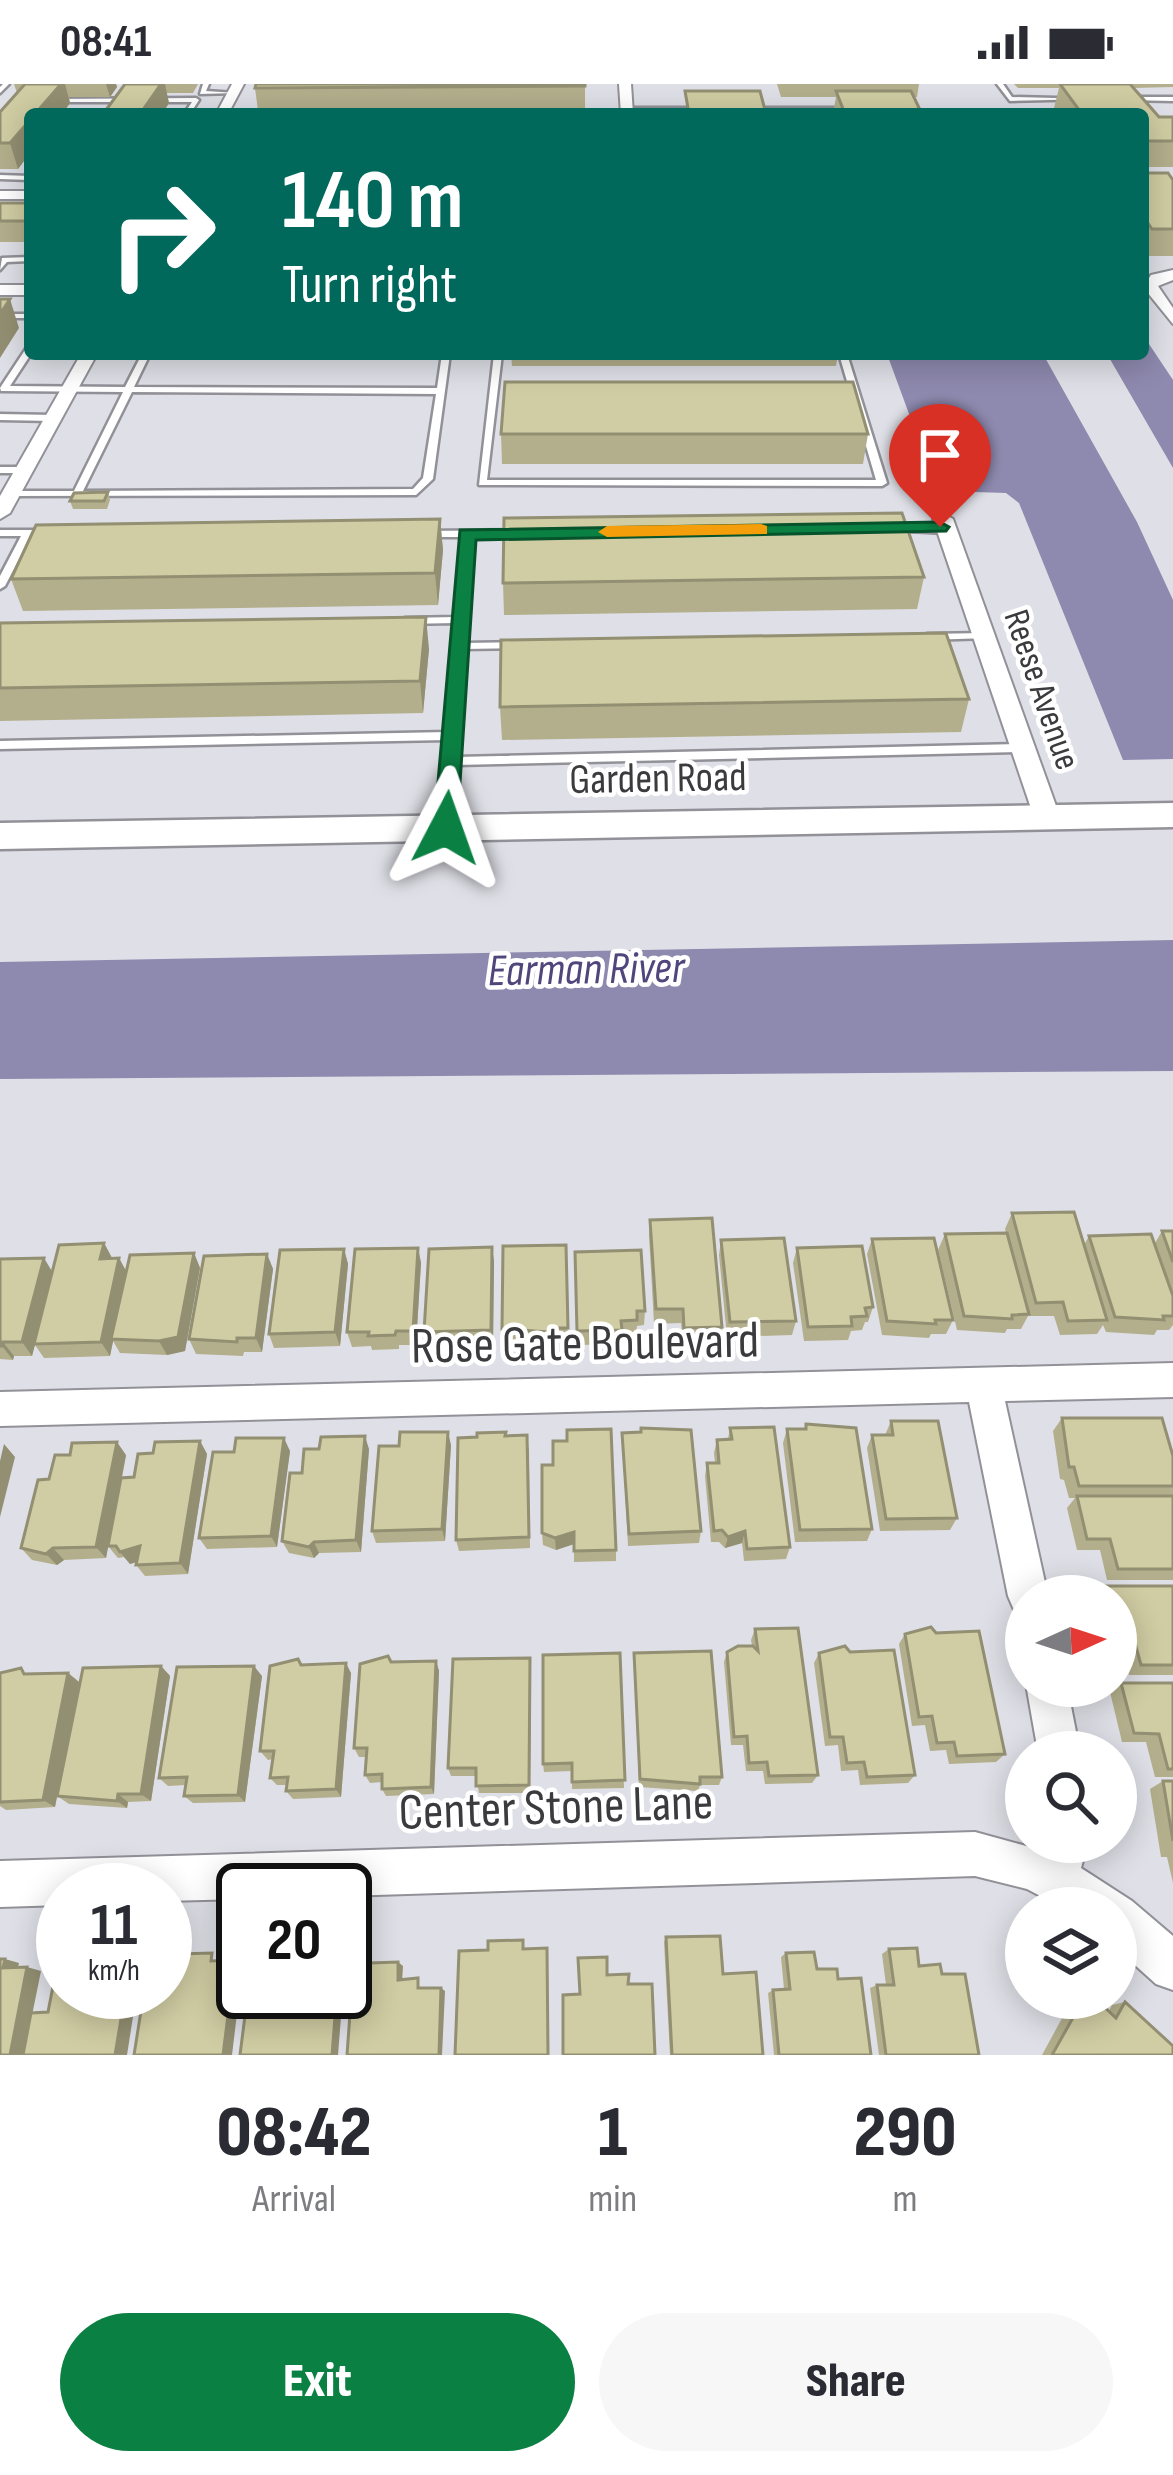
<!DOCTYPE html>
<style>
:root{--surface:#fff;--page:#f7f7f7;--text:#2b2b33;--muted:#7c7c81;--accent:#0b8043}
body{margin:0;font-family:"Sofia Sans Condensed",sans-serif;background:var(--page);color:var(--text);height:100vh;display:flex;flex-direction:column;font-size:45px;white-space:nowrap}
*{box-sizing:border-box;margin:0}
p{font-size:39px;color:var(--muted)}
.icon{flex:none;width:66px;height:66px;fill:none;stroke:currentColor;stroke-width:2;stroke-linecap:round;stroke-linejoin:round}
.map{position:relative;height:1971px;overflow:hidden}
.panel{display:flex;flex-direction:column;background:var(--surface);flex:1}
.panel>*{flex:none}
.guide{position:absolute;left:24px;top:24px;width:1125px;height:252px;border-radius:12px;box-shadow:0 6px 30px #0003;background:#00695c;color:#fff;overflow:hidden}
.needle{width:78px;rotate:87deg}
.fabs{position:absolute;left:1005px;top:1491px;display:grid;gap:24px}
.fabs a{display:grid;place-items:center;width:132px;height:132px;border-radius:50%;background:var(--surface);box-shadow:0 6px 30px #0003;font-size:60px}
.speed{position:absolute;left:36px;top:1779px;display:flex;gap:24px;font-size:60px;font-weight:700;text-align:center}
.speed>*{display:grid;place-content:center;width:156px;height:156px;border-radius:50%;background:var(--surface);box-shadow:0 6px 30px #0003;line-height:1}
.speed small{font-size:30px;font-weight:400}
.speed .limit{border:6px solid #111;border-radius:18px;background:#fff;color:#111}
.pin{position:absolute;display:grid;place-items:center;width:102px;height:102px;color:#fff;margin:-123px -51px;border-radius:50% 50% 50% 0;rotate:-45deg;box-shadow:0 0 12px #0007}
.pin .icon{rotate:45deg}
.me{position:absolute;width:132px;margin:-66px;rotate:4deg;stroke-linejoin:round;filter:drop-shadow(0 0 9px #0008)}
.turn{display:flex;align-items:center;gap:42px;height:252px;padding:0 60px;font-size:54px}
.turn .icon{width:156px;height:156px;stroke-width:2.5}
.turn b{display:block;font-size:84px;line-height:102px}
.eta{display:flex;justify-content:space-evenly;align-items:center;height:204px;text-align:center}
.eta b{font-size:72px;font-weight:800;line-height:84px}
.primary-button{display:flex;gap:24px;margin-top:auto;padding:24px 60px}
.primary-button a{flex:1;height:138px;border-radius:72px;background:var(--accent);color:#fff;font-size:48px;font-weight:800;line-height:138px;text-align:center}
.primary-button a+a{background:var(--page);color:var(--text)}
.status{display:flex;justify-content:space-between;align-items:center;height:84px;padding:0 60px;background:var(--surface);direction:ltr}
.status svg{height:33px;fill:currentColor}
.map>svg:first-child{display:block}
.water{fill:#8e89ae}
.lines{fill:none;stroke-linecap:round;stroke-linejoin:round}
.lane-casing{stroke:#929198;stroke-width:5}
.street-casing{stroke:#929198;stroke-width:4}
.secondary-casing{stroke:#929198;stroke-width:5}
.lane{fill:#fff;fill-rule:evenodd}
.street{fill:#fff;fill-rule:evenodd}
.secondary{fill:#fff;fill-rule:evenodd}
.wall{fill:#b3af8c}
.shaded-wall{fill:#928f72}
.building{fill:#d0cca3;stroke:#928f72;stroke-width:3}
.route{fill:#0b8043;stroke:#07532c;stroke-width:3}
.slow{fill:#f59e0b}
.labels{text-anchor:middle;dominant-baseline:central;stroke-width:9;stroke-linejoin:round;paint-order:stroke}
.far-street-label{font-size:36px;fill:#3b3b3e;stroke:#fff}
.street-label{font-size:42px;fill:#3b3b3e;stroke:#fff}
.water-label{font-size:45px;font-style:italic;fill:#50467b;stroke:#fff}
.near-street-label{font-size:51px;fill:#3b3b3e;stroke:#fff}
</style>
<div class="status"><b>08:41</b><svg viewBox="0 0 49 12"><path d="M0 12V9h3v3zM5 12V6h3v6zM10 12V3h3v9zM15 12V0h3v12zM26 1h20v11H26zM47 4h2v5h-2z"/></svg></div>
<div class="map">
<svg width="1173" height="1971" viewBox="0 0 1173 1971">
<rect width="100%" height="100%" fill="#dfdfe7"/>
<!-- water -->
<path class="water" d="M1143,251L1173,296V384L1107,270H1143Z
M887,270H1043L1137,438L1173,516V675L1123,676L1019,419L1006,409L944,407L919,357Z
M1173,856V987L0,995V878Z"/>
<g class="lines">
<defs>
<path id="lane" d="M3,0H9L0,9V3Z
M203,0H209L206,7L236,9L200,10Z
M997,0H1003L1012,13L1095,15L1010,17Z
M1128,13H1173V17L1126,16Z
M54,15L196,14L199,16L190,30H184L192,18H52Z
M627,24H702L705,26L625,27Z
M750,24H852L855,26L748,27Z
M0,91L30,92V96L0,95Z
M30,173V177L7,178L0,186L2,174Z
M0,230H30V234H0Z
M27,263H30L31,270L10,302L125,303L142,270H150L134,303L437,304L442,270H450L433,395L416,411L8,412V408L11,407H74L123,308L1,307L0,304ZM132,308L436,310L423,394L413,405L83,407Z
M494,270H502L487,396H876L839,270H847L887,399L882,402L479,401Z
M0,330L53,331L57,334L53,337L0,336Z
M0,383H24L29,386L24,389H0Z
M890,441L947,443L952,446L947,449L886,446L885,444Z
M0,446H50L55,449L50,452H31L5,502L0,505V492L21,452H0Z
M524,446L529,449L528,451L472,453L465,559L519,558L525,561L519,564L464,565L457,673L1023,660L1029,664L1023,668L457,681L452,744L446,748L440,744L446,656L0,665V657L447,648L455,539L405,540L400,537L405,534L456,533L462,453H422L417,450L422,447Z
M984,549L989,552L988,554L927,556L922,553L927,550Z"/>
<path id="street" d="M232,0H244L228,30H216Z
M619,0H631L633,30H621Z
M0,107H30V115H0Z
M1173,186V196L1158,202L1173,224V240L1143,203L1151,191Z
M0,201H30V211H0Z
M81,270H97L10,429L0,435V412Z
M943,429L953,435L1060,733L1056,739L1047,741L1034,733L933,435Z
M1173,1279V1313L1005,1317L1048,1512H1026V1531L1014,1526L1008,1512L969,1318L0,1342V1308Z
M1026,1600L1067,1602L1080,1668H1038Z
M975,1748L1041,1766L1044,1758H1088L1081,1784L1132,1817L1173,1852V1906L1156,1900L1116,1864V1824H1063L1027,1805L975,1792L345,1812V1806H243V1815L165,1817V1806H63V1821L0,1823V1777Z"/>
<path id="secondary" d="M1173,719V743L0,765V739Z"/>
</defs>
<!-- lane casing -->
<use href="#lane" class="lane-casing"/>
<!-- street casing -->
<use href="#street" class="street-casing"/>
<!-- secondary casing -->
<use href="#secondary" class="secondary-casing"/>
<!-- lane -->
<use href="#lane" class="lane"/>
<!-- street -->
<use href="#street" class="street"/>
<!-- secondary -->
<use href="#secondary" class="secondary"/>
</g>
<!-- wall -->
<path class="wall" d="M14,0H116L117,3L110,13H69L70,19L62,30H30V69L18,85H0V28L17,9Z
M125,0H198L193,9H166L169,19L162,30H103Z
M585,0V25L258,27L255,4Z
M777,0H919L917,13H913L922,30H833L836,13H781Z
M1014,0H1173V3L1133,4L1159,33H1173V83H1143V30H1058L1054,24L1059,4H1018Z
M1143,89L1173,96V172H1144L1143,170Z
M0,119H30V158H0Z
M511,270H838L836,282H512Z
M501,350H868L863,380H502Z
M108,408L110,416L107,425H73L70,417Z
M440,435L443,466L438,521L23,527L11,495Z
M924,493L917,525L504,531L503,499Z
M0,539L429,565L423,629L0,637Z
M969,615L961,648L502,656L500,623Z
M1012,1129L1084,1161L1089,1152L1155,1159L1162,1147H1173V1241L1169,1246H1157L1154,1251L1106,1248L1103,1241L1097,1250L1060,1251L1054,1232H1028L1021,1245H1007L1005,1249L957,1246L938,1166L945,1150L1006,1149L1005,1145Z
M650,1136L722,1243L720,1258H683L681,1239L654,1240L649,1151Z
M872,1155L953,1236L946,1250H931L929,1254L882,1251L867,1170Z
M721,1156L796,1237L792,1251L727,1253L719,1171Z
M104,1159L112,1174H119L126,1187L194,1169L200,1184L185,1267L167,1271L120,1269L113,1257L110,1272L44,1274L35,1261L32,1272H14L13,1276L0,1275V1175L52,1187Z
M566,1161L568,1258H550L551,1262L504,1259L502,1245Z
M492,1163L494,1178L493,1261L427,1263L424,1248Z
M418,1164L421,1179L416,1261H399V1265L372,1266L371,1262L352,1263L347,1248Z
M797,1164L873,1223L868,1238H865L862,1246L851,1247L848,1256L804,1257L793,1179Z
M344,1165L348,1180L340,1262L274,1264L269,1250Z
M575,1168L645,1227L644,1241L637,1242L636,1250L622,1251L621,1260L578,1261Z
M267,1170L273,1185L262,1268H244L243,1272L196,1270L189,1255Z
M1062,1334L1173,1402V1496H1107L1100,1466H1077L1067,1424L1075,1414H1069L1064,1396L1060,1395L1053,1347Z
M891,1337L957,1434L950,1446L880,1447L867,1364L872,1351H885Z
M806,1340L872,1445L867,1457L795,1458L783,1359L787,1345H804Z
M730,1344L790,1463L786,1475L744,1477L742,1459L725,1464L719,1458H711L705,1392L707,1379H715L714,1369L717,1356L728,1355Z
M622,1349L701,1447L699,1459L628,1462Z
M506,1352L529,1364L530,1464L459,1467L456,1456Z
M200,1357L207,1370L188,1490L145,1492L136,1481L137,1478L130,1480L124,1473L118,1474L108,1462L106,1474L64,1476L57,1481L32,1476L21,1464L49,1395L126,1371L122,1394L134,1393L153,1369Z
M451,1361L445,1457L376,1459L372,1447Z
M369,1365L361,1468L319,1469L314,1474L289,1469L282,1457Z
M290,1367L277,1463L207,1465L199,1454Z
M542,1449L616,1466V1477L574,1478V1460L556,1466L543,1461Z
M1097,1502H1173V1591H1129L1121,1559H1116V1512H1088Z
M755,1545L818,1691L812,1699L765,1700L763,1687H746L743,1661H731L724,1578L727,1568L752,1562L751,1556Z
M905,1550L1005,1670L996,1678L949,1680L946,1666L930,1667L925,1641L912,1642L899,1560Z
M620,1569L624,1704L572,1705V1687L544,1688L543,1680Z
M634,1569L722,1693L719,1701H700L698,1707L639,1703Z
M819,1569L915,1691L908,1699L860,1701L858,1686L841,1687L838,1661L825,1662L814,1579Z
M530,1574V1709H479L476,1692H451L448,1684Z
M436,1577L439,1587L434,1710L386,1712L382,1705V1698L370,1699L365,1691L366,1673H359L354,1664L391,1578Z
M301,1581L351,1589L341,1713L293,1715L286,1707L287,1701H277L270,1694L273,1675L268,1676L260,1667Z
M161,1582L170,1592L151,1717L128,1718L127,1724L69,1720L57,1712Z
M0,1589H68L79,1598L55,1723L6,1726L0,1722Z
M262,1592L245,1718L193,1719L184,1712L186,1701L168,1702L159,1694Z
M1121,1599H1173V1693H1155L1146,1658H1122L1110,1608Z
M1163,1697H1173V1799L1167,1773H1161L1150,1705Z
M666,1853L723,1890L763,1971H670L664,1858Z
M889,1865L919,1882L942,1890L979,1971H879L870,1904L877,1901H886L882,1870Z
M786,1869L838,1895L871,1971H774L768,1909L773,1906L784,1905L781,1873Z
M1073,1914H1095L1109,1927L1112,1921L1125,1918L1173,1971H1042Z"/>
<!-- shaded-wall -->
<path class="shaded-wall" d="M61,0H65L70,19L62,30H35Z
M106,0H116L117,3L110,13Z
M161,0H165L169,19L162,30H140Z
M30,36V69L18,85L10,59Z
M10,215L19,244L0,274V230Z
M440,435L443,466L438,521L435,489Z
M426,533L429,565L423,629L420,597Z
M104,1159L112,1174L100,1175Z
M492,1163L494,1178L493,1261L491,1246Z
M418,1164L421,1179L416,1261L413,1247Z
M344,1165L348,1180L340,1262L335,1248Z
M194,1169L200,1184L185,1267L167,1271L159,1257Z
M267,1170L273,1185L262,1268L256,1254Z
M44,1174L53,1189L32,1272L22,1258Z
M119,1174L127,1189L110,1272L101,1258Z
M3,1258L14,1272L13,1276L2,1262Z
M448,1348L451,1361L445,1457L442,1445Z
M365,1352L369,1365L361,1468L356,1456Z
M284,1354L290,1367L277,1463L271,1452Z
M200,1357L207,1370L188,1490L180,1479Z
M117,1358L126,1371L106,1474L96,1463Z
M4,1360L15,1373L0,1433V1377Z
M745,1447L742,1459L725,1464L728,1453Z
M574,1448V1460L556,1466L555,1454Z
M314,1458L319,1469L314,1474L309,1463Z
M140,1462L149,1474L130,1480L120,1468Z
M53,1464L64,1476L57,1481L46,1470Z
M530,1574L531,1583L530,1709L529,1701Z
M436,1577L439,1587L434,1710L431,1703Z
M346,1579L351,1589L341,1713L336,1705Z
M161,1582L170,1592L151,1717L141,1710Z
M254,1582L262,1592L245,1718L238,1711Z
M68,1589L79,1598L55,1723L43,1716Z
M118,1710L128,1718L127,1724L117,1717Z
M5,1875L19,1879L17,1888L3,1884Z
M235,1876L243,1880L232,1971H223Z
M398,1878L403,1882L402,1899L398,1896Z
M27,1883L41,1887L24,1971H10Z
M441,1904L445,1907L442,1971H439Z
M102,1908L114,1911L112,1921L100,1918Z
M337,1908H343L338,1971H332Z
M124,1917L135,1920L127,1971H115Z"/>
<!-- building -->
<path class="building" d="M25,0H61L35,30H30V36L10,59H0V28Z
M125,0H161L140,30H103Z
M256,0H585V2L255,4Z
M1060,0H1130L1159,33H1173V57H1143V30H1082Z
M685,7H760L766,30H689Z
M836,7H911L922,30H845Z
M1143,89H1168L1173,96V145H1152L1143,132Z
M0,119H30V137H0Z
M0,215H10L0,230Z
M505,298H853L868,350H501Z
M108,408L104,417H70L74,409Z
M902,429L924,493L503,499L504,434Z
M440,435L435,489L11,495L36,441Z
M426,533L420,597L0,604V539Z
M946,549L969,615L500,623L501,556Z
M1074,1128L1107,1236L1068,1237L1063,1218L1036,1219L1012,1129Z
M712,1134L722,1243L684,1244L683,1225H656L650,1136Z
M1162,1147H1173V1178Z
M1007,1149L1029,1230L1012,1231V1235L964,1232L945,1150Z
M1151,1150L1173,1212V1232H1163L1164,1236L1115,1233L1089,1152Z
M784,1154L796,1237L730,1238L721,1156Z
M934,1154L953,1236H935L936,1240L887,1237L872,1155Z
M104,1159L100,1175L119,1174L101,1258L34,1260L59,1161Z
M566,1161L568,1244H550V1248L502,1245L503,1162Z
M862,1162L873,1223L865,1224L867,1232L851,1233L852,1242L808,1243L797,1164Z
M492,1163L491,1246L424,1248L429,1165Z
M418,1164L413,1247H396L395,1251L368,1252L369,1248H347L355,1165Z
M344,1165L335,1248L269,1250L280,1166Z
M641,1166L645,1227H637V1236L621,1237L622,1246L577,1247L575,1168Z
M194,1169L178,1253L159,1257L111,1255L130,1171Z
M267,1170L256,1254H237V1258L189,1255L204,1172Z
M44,1174L22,1258H3L2,1262H0V1175Z
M1062,1334H1162L1173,1372V1402H1079L1074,1383H1069Z
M891,1337H938L957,1434L886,1435L872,1351H893Z
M806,1340L856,1344L872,1445L800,1446L787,1345H806Z
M774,1343L790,1463L747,1465L745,1447L728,1453L722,1446L714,1447L707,1379H719L717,1356L732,1355L730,1344Z
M641,1344L691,1346L701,1447L629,1450L622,1349L641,1348Z
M611,1345L616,1466L574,1467V1448L555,1454L542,1449V1381H553V1357H567V1346Z
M400,1348H448L442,1445L372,1447L379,1362H399Z
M506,1348L505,1352L527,1351L529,1453L456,1456L458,1354L477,1353V1349Z
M365,1352L356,1456L314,1458L309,1463L282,1457L290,1389H302L304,1365H319L321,1353Z
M236,1354H284L271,1452L199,1454L213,1368H234Z
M200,1357L180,1479L136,1481L140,1462L120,1468L116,1462H108L121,1394L134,1393L138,1370L153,1369L155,1358Z
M117,1358L96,1463L53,1464L46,1470L21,1464L38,1396L49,1395L55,1371H70L72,1359Z
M1077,1412H1173V1485H1118L1110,1455H1087Z
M1097,1502H1173V1581H1141L1132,1548H1116V1512H1099Z
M931,1543L936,1549L979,1547L1005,1670L957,1672L954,1658L937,1659L932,1632L919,1633L905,1550Z
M798,1544L818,1691L769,1692L767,1678L749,1679L747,1652L734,1653L727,1568L738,1562H753L758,1567L755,1545Z
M845,1562L850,1568L894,1566L915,1691L867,1693L864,1678L847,1679L843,1653H830L819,1569Z
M711,1567L722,1693H700V1700L640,1695L634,1569Z
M620,1569L625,1696L572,1698V1679L543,1680V1571Z
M388,1572L391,1578L436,1577L431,1703L382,1705V1690L365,1691L367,1664H354L360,1580Z
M530,1574L529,1701L476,1702V1684H448L453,1575Z
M298,1575L301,1581L346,1579L336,1705L286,1707L288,1693L270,1694L274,1667H260L270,1582Z
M161,1582L141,1710H118L117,1717L57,1712L83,1584Z
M254,1582L238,1711L184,1712L187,1693L159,1694L177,1583Z
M21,1584L24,1590L68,1589L43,1716L0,1718V1589Z
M1121,1599H1173V1685H1168L1159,1650L1134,1649Z
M1163,1697H1173V1757Z
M720,1852L723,1890L756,1888L763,1971H672L666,1853Z
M523,1856V1865L547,1864L548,1971H455L459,1867L488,1866V1857Z
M917,1864L919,1882L940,1880L942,1890H965L979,1971H886L877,1901H894L889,1865Z
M814,1868L817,1885H837L838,1895L861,1894L871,1971H779L773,1906L790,1905L786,1869Z
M212,1869L211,1877L235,1876L223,1971H134L144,1908H165V1878H177L178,1870Z
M607,1873V1891L629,1890L628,1900H652L655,1971H563V1911L580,1910L578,1874Z
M0,1875H5L3,1884L27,1883L10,1971H0Z
M398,1878V1896L418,1894V1904H441L439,1971H347L351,1916L368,1915L370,1879Z
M63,1891V1908H102L100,1918L124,1917L115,1971H23L31,1929L48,1928L55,1892Z
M248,1908H337L332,1971H240Z
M1084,1914H1095L1116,1934L1125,1918L1173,1962V1971H1052Z"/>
<!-- route -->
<path class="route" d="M940,438L949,443L946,447L476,456L457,744L446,751L434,744L460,446Z"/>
<!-- slow -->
<path class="slow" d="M761,440L767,442V450L607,453L598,448L607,442Z"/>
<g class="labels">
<!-- far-street labels -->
<g class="far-street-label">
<text transform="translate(1041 606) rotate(71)">Reese Avenue</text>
</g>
<!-- street labels -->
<g class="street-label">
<text transform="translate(658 695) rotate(-1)">Garden Road</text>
</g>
<!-- water labels -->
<g class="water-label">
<text transform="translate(586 886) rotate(-1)">Earman River</text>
</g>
<!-- near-street labels -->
<g class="near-street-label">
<text transform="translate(585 1260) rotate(-1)">Rose Gate Boulevard</text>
<text transform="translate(556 1724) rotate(-2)">Center Stone Lane</text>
</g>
</g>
</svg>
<div class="fabs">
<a><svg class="needle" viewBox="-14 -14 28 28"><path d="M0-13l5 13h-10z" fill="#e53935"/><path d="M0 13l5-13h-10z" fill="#7c7c81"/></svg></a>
<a><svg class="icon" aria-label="search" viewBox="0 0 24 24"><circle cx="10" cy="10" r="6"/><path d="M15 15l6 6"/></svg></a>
<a><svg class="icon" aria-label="layers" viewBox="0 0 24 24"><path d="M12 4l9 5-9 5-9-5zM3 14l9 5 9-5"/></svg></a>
</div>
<div class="speed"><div>11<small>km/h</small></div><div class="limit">20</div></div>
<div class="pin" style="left:940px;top:443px;background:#d93025"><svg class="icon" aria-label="arrive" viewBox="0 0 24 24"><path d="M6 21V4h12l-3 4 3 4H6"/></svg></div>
<svg class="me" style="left:446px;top:744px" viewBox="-20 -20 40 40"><path d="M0-17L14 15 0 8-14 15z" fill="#0b8043" stroke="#fff" stroke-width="4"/></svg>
<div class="guide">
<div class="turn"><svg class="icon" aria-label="right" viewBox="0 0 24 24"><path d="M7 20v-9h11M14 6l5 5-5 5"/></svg><div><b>140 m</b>Turn right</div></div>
</div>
</div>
<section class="panel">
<div class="eta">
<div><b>08:42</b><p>Arrival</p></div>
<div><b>1</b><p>min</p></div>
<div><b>290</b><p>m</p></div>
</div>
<div class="primary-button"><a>Exit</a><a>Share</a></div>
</section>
